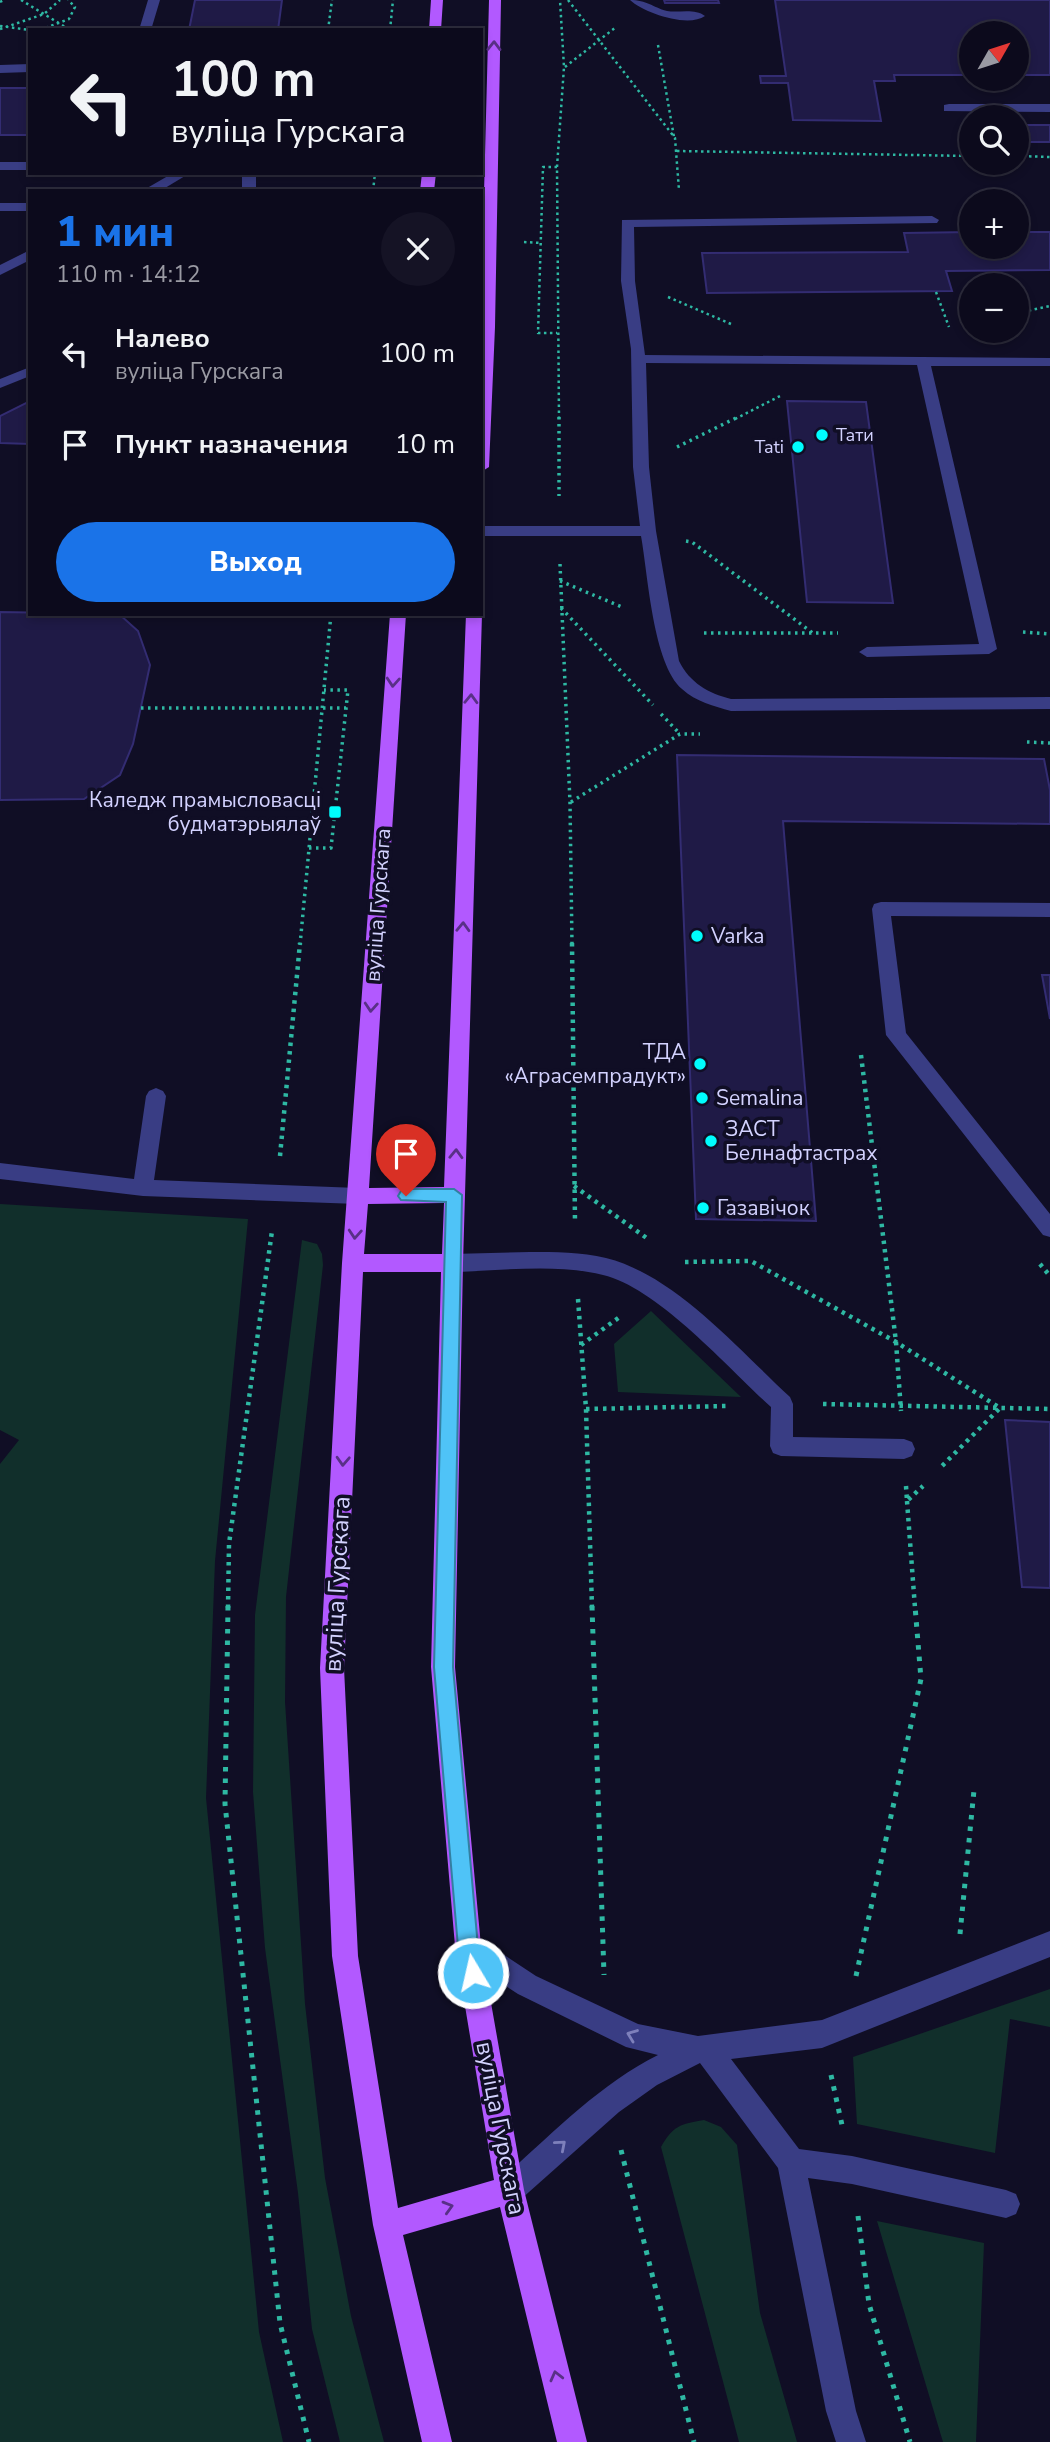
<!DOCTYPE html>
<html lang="ru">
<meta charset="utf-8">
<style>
:root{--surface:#0c0a1c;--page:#151325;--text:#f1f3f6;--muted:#9a9aa3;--line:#2c2b3b;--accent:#1a73e8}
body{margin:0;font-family:"Nunito Sans",sans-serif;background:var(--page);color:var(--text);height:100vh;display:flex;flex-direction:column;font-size:26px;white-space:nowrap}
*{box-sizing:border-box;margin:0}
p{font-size:23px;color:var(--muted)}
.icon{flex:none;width:38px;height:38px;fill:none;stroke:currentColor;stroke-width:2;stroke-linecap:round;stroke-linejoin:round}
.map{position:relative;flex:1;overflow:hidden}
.side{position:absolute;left:28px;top:189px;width:455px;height:427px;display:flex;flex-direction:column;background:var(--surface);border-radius:0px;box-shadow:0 4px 10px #0003,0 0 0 2px var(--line)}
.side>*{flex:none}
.top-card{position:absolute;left:28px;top:28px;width:455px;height:147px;border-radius:0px;box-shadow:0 4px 10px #0003,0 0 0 2px var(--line);background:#0c0a1c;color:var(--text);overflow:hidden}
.needle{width:46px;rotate:51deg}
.tools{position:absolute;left:959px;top:21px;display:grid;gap:14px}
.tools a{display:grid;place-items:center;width:70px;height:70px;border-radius:50%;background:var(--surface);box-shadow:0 4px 10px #0003,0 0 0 2px var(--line);font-size:35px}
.pin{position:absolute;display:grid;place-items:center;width:60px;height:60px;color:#fff;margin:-72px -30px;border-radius:50% 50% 50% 0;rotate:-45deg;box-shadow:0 0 7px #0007}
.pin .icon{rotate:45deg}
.me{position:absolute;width:77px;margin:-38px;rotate:351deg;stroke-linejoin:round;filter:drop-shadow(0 0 5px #0008)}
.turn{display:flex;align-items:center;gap:24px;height:147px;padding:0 28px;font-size:32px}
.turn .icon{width:91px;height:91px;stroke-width:2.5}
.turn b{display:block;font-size:49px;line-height:60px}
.round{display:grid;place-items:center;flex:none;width:74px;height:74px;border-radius:37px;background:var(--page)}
.headline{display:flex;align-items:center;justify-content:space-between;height:119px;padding:0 28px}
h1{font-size:42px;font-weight:800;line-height:52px;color:var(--accent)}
.cta{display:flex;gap:14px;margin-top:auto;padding:14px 28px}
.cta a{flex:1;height:80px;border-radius:42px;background:var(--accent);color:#fff;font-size:28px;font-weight:800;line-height:80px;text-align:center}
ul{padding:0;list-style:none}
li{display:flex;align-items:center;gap:21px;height:91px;padding:0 28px}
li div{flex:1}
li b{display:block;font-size:26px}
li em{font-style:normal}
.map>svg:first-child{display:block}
.green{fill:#112f2b}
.building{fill:#1f1a46;stroke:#332c72;stroke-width:2}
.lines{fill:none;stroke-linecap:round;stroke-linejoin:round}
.path-far3{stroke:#2eb8a3;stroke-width:2.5;stroke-dasharray:2.5 3.5;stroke-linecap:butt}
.path-far2{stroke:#2eb8a3;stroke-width:3.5;stroke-dasharray:2.5 4.5;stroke-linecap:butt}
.path-far1{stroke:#2eb8a3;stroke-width:4.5;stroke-dasharray:3.5 5;stroke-linecap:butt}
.path{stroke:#2eb8a3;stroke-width:5;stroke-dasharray:4.5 7;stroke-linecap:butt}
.minor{fill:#393d84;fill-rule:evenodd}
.major{fill:#b259ff;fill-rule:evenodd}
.oneway{stroke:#593087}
.oneway2{stroke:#7e80bb}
.route{fill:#4fc3f7;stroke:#337fa1;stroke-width:2}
.poi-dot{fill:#00fcfd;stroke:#100e25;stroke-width:2.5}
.labels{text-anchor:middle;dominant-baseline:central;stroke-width:7;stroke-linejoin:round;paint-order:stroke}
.far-poi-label{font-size:18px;fill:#d3d2ff;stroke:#100e25;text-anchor:start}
.poi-label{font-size:21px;fill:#d3d2ff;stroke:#100e25;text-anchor:start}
.street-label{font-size:21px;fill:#d3d2ff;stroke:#100e25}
.near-street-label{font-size:24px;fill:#d3d2ff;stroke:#100e25}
</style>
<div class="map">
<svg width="1050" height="2442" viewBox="0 0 1050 2442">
<rect width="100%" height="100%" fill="#100e25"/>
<!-- green -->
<path class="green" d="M0,1204L248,1219L215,1561L206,1798L259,2332L283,2442H0V1464L19,1440L0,1430Z
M302,1240L317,1244L322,1254L323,1265L286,1597L285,1702L305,2004L325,2178L351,2316L384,2442H340L312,2329L298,2193L265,1948L253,1792L255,1615Z
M651,1311L741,1397L618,1392L614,1344Z
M1050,1989V2027L1010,2019L995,2153L857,2124L853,2057Z
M704,2120L721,2127L737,2145L760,2313L797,2442H739L661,2147C673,2126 680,2124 704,2120Z
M877,2221L984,2243L976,2442H943Z"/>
<!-- building -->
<path class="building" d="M195,0H282L278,30H189Z
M664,0H718L719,3H665Z
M775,0H1050V75H1017V33H971V75H894L895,81H874L881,121L793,120L788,83H761L760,76H786Z
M0,88H30V135H0Z
M1017,125H1050V142H1017Z
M971,232V247H1017V232H1050V270L946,271L952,291L707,293L702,253L908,252L904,233Z
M30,401V444L0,443V416Z
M787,401L866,402L893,603L807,602Z
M0,612L119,614L138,631L150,665L133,744L120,775L84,799L0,800Z
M677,755L1044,759L1050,790V824L783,821L816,1221L696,1219Z
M1042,975H1050V1019Z
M1005,1420L1050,1422V1588L1022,1587Z"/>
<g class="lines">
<!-- path-far3 -->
<path class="path-far3" d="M21,0L70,30
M568,0L675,138L679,190
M0,2L4,0
M0,26L30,30
M0,29L44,14L60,0
M40,30L69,19L75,7L68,0
M328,30L332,0
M390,30L393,0
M658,45L674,137
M565,67L616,27
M677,151L971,156
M1017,156L1050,157
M557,167H543L538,333H557
M373,191L375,173
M524,242L541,243
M936,292L949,327
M668,297L731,324
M1017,313L1050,306
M559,419L557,167L564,67L560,0
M735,419L782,395"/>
<!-- path-far2 -->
<path class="path-far2" d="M559,417V496
M677,447L738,417
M686,541L692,542L814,634
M560,564L570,803L572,945
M560,581L622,607
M561,608L653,705
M1023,632L1050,634
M704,633H838
M141,708H346
M661,714L680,734
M1027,742L1050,743
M571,802L680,734H700
M309,848H331L348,690H324
M300,945L331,614"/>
<!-- path-far1 -->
<path class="path-far1" d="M572,943L575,1223
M861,1055L896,1342L901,1411
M280,1156L300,943
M574,1186L648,1239
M685,1262L751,1261L896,1342L1000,1408L941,1467
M1040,1264L1050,1276
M578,1299L586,1409L592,1608
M581,1345L621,1316
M823,1404L1050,1409
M586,1409L727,1406
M906,1486L907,1501L923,1486
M907,1501L915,1608
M228,1608L229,1544L272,1231"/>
<!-- path -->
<path class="path" d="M228,1606L225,1804L280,2323L309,2442
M592,1606L604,1975
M960,1934L974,1790
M856,1976L921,1679L915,1606
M831,2075L842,2125
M621,2150L694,2442
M858,2216L869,2304L910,2442"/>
<!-- minor -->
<path class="minor" d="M148,0H160L151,30H139Z
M630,0C647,0 652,7 667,11C679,13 695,8 705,16C688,28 644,13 630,0Z
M30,64V72L0,73V65Z
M949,104H1050V112L944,111V105Z
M0,162H30V170H0Z
M173,173H190L160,191H142Z
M242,173H256V191H242Z
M0,203H30V211H0Z
M932,216L939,220L937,223L634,227L635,281L645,355L1050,358V366H931L997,649L989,654L867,657L859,652L867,647L979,644L917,365L646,363L649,467L656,531L679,661C690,683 708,693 731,699L1050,697V709L731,711C714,706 696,702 682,689C653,664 648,575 641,536H481V526H640L633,467L631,349L621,281L622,220Z
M30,250V260L0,275V265Z
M30,367V376L0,388V379Z
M881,902L1050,903V917L891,916L906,1033L1050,1214V1237L1043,1235L886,1035L872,909L874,904Z
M156,1088L163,1091L166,1096L154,1180L358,1188L365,1190L368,1196L365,1202L358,1204L143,1196L0,1179V1163L134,1179L146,1096L149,1091Z
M530,1252C555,1252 581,1252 606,1258C675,1275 739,1350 790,1397L793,1404V1437L904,1439L912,1442L915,1449L912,1456L904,1459L781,1456L773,1453L770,1446L771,1407C729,1369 658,1288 603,1275C554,1263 501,1271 452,1272L444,1269L441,1263L444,1257L452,1254Z
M1050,1931V1957L822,2048L731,2059L799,2149L852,2156L1006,2190L1016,2194L1020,2204L1016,2214L1006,2218L852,2184L808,2178L856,2411L866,2442H836L826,2411L778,2168L700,2063L657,2085L619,2112L520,2200L510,2204L500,2200L496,2190L500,2180C550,2136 598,2085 658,2055L626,2047L518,1994L459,1955L455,1946L459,1937L468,1933L477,1937L536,1976L638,2024L698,2036L822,2020Z"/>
<!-- major -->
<path class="major" d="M431,0H443L441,30H429Z
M489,0H501L495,327L489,467L481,472V310Z
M422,173H436L434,191H420Z
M481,613L482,614L463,1263L455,1667L481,1946L524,2190L587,2442H557L500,2207L403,2235L452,2442H422L373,2225L332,1956L320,1668L342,1263L390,614H406L369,1188L444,1187L466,614ZM444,1203L442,1254H364L368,1204ZM363,1272H441L431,1667L455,1946L494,2180L398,2208L358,1956L344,1668Z"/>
</g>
<!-- one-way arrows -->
<defs><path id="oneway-chevron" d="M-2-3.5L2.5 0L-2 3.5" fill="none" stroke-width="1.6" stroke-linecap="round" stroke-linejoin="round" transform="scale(1.75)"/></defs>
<g class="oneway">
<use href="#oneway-chevron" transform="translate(494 46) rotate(-89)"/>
<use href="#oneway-chevron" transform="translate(393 682) rotate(94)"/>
<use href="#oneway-chevron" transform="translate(471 699) rotate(-88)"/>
<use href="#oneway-chevron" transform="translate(463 927) rotate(-88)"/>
<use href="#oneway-chevron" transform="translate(371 1007) rotate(94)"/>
<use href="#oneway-chevron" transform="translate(456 1154) rotate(-88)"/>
<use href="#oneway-chevron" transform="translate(355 1234) rotate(94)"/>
<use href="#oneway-chevron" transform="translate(343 1461) rotate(93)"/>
<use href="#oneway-chevron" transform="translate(448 2207) rotate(-16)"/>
<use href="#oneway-chevron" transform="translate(556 2376) rotate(-104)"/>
</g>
<g class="oneway2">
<use href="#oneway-chevron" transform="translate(632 2035) rotate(-159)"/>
<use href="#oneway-chevron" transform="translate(561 2145) rotate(-41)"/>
</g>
<!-- route -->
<path class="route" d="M406,1189H454L462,1195L453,1667L478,1947L483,1973L480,1981L473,1984L466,1981L458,1947L434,1667L446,1202L401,1200L398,1196L401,1191Z"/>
<!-- markers -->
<g class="poi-dot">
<circle cx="822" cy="435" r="7"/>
<circle cx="798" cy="447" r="7"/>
<rect x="328" y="805" width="14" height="14" rx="3.5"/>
<circle cx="697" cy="936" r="7"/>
<circle cx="700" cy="1064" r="7"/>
<circle cx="702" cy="1098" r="7"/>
<circle cx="711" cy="1141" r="7"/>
<circle cx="703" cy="1208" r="7"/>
</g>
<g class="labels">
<!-- far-poi labels -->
<g class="far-poi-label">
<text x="836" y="435">Тати</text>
<text x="784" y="447" text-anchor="end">Tati</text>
</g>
<!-- poi labels -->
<g class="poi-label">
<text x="321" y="800" text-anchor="end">Каледж прамысловасці<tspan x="321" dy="24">будматэрыялаў</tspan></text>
<text x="711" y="936">Varka</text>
<text x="686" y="1052" text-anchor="end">ТДА<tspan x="686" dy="24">«Аграсемпрадукт»</tspan></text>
<text x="716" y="1098">Semalina</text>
<text x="725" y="1129">ЗАСТ<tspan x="725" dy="24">Белнафтастрах</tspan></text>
<text x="717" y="1208">Газавічок</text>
</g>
<!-- street labels -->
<g class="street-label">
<text transform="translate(378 905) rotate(-86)">вуліца Гурскага</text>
</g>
<!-- near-street labels -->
<g class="near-street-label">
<text transform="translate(337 1584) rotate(-87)">вуліца Гурскага</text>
<text transform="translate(501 2128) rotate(79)">вуліца Гурскага</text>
</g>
</g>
</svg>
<div class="tools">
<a><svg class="needle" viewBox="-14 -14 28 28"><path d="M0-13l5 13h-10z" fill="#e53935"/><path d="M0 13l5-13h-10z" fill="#9a9aa3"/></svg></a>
<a><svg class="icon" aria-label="search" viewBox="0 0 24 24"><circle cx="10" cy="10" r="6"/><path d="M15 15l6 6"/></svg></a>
<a>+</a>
<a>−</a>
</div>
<div class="pin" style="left:406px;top:1196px;background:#d93025"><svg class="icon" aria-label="arrive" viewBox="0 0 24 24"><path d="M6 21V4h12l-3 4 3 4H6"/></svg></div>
<svg class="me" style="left:473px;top:1973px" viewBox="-20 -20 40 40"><circle r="17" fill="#4fc3f7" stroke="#fff" stroke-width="3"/><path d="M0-11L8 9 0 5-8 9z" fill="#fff"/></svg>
<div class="top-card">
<div class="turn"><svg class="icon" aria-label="left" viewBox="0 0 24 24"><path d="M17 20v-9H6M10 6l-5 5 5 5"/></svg><div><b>100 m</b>вуліца Гурскага</div></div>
</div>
<section class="side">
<div class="headline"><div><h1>1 мин</h1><p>110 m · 14:12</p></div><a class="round"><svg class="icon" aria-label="close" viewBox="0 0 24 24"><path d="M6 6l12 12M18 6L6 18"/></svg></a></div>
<ul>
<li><svg class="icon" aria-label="left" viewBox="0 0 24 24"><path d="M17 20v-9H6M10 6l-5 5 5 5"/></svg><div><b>Налево</b><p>вуліца Гурскага</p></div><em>100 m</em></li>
<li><svg class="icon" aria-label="arrive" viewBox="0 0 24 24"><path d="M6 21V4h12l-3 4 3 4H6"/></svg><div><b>Пункт назначения</b></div><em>10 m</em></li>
</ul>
<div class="cta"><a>Выход</a></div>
</section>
</div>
